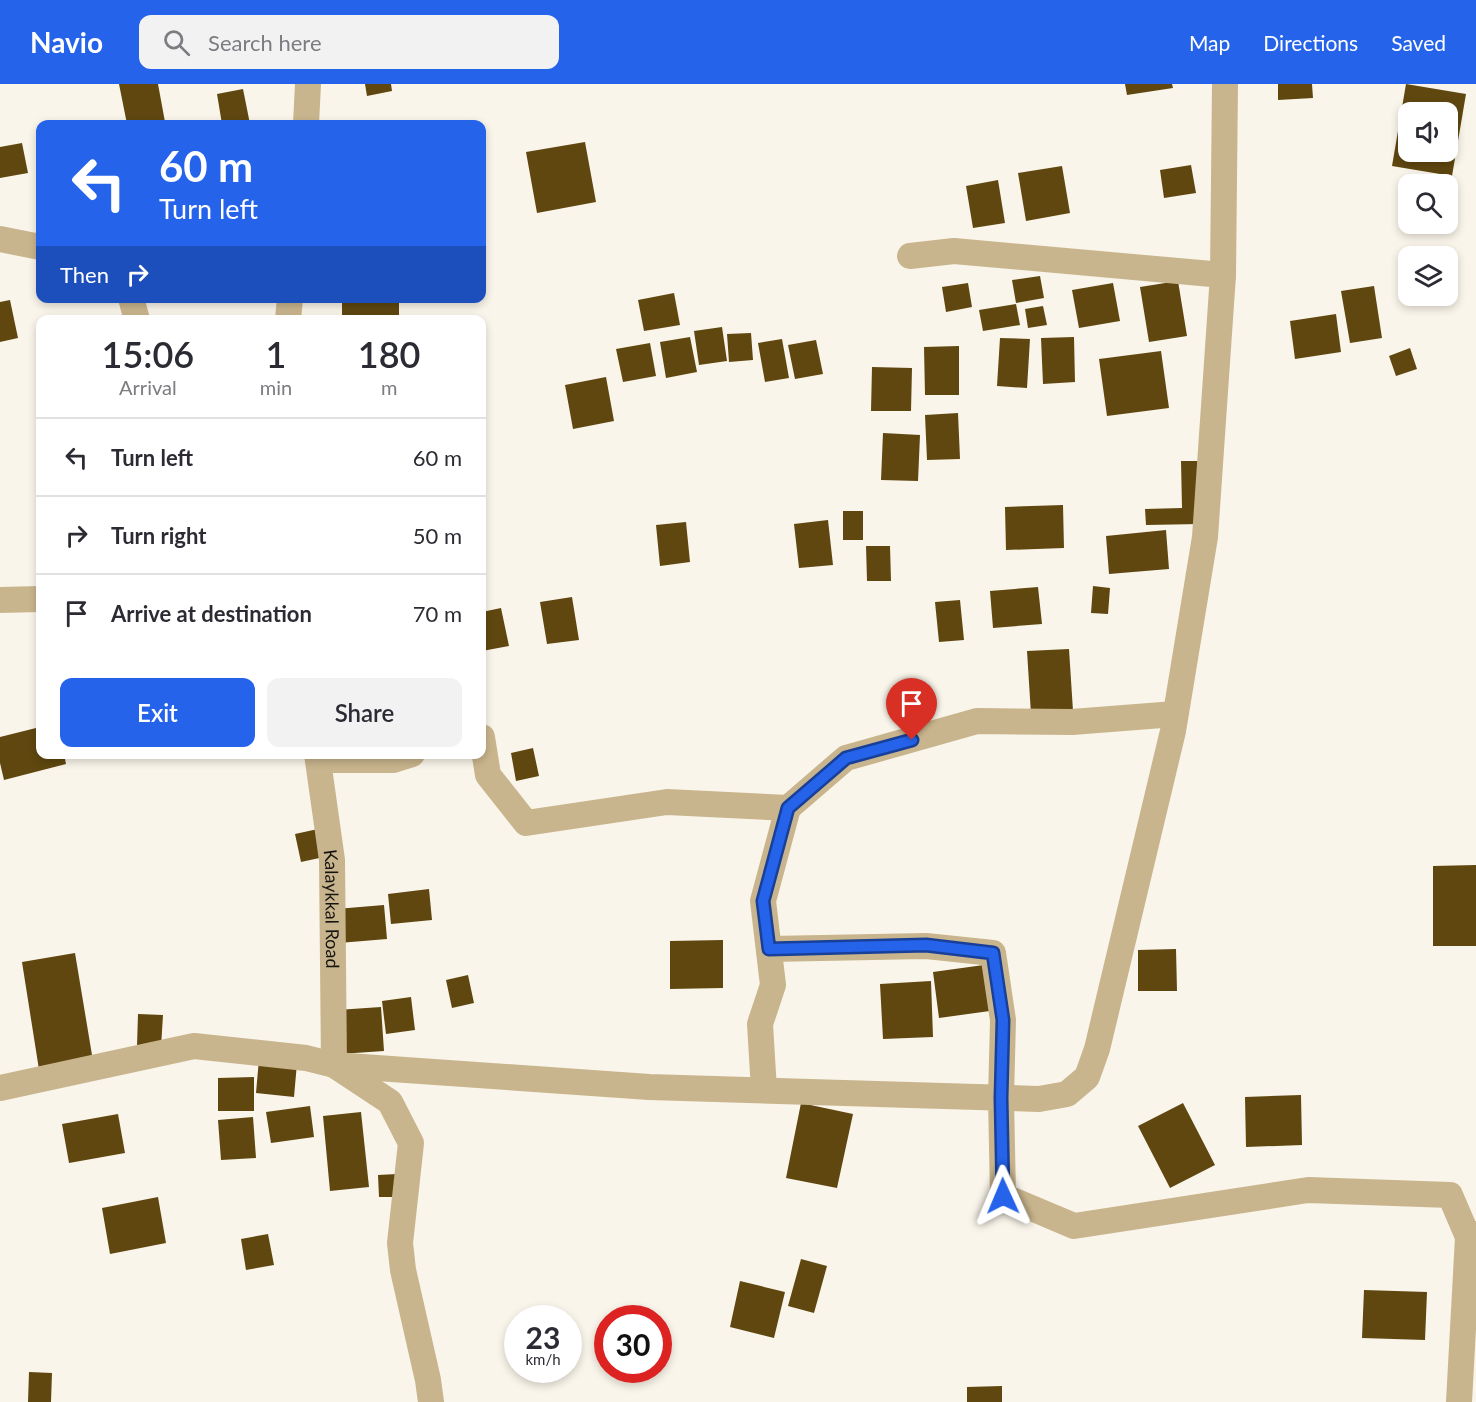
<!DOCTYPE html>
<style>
:root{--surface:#fff;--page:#f2f2f3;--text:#2b2b33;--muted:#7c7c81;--line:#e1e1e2;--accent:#2563eb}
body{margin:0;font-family:Lato,sans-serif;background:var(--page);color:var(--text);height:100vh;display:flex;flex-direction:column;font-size:22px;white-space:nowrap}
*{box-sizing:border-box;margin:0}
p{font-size:20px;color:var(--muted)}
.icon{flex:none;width:33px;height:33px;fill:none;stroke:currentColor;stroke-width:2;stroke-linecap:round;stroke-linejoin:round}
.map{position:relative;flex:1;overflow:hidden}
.side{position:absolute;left:36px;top:231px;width:450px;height:444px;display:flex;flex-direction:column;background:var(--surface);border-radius:12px;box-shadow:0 3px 9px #0003}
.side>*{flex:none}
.guide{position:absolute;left:36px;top:36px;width:450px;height:183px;border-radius:12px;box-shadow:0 3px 9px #0003;background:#2563eb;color:#fff;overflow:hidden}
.buttons{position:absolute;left:1398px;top:18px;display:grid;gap:12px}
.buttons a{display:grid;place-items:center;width:60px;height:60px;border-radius:12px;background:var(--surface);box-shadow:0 3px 9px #0003;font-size:30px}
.speed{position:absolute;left:504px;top:1221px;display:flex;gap:12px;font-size:30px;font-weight:700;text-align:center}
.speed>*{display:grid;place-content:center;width:78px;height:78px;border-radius:50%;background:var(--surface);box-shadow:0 3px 9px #0003;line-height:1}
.speed small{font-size:15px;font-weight:400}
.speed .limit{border:9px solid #d22;background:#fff;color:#111}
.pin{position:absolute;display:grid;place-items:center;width:51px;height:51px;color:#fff;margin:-62px -26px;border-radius:50% 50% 50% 0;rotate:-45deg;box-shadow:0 0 6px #0007}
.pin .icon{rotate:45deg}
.me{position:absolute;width:66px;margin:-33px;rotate:359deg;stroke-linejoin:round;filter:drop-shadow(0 0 4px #0008)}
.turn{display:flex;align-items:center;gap:21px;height:126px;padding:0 24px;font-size:27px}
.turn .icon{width:78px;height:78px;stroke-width:2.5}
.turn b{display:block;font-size:42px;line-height:51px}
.then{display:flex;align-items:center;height:57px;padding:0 24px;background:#0003;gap:12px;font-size:22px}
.eta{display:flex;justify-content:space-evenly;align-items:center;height:102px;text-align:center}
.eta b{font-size:36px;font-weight:600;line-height:42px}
.action{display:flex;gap:12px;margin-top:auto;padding:12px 24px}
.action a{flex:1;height:69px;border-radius:12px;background:var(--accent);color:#fff;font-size:24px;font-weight:600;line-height:69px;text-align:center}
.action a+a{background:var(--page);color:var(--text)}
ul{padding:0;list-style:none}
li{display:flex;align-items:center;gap:18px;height:78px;padding:0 24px;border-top:2px solid var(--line)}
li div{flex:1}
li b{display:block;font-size:22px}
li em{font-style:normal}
header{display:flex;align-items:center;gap:36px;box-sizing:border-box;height:84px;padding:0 30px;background:var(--accent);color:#fff}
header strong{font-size:28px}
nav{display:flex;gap:33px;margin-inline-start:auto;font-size:21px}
.search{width:420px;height:54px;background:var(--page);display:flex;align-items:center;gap:15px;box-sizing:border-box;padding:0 21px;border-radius:12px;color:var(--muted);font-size:22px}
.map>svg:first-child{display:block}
.building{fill:#5f470f;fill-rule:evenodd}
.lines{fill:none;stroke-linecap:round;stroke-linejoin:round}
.street{stroke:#c9b58d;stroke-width:26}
.route-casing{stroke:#184099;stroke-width:15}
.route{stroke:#2563eb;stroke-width:10}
.labels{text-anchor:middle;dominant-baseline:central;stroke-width:6;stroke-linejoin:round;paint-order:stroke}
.street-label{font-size:18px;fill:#161411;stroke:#fff}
</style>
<header>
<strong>Navio</strong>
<div class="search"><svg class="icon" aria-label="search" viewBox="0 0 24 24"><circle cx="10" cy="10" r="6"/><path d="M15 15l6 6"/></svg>Search here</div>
<nav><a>Map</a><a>Directions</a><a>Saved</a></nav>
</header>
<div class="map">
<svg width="1476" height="1318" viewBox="0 0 1476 1318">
<rect width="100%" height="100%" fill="#faf5ea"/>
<!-- building -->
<path class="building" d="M119,0H158L165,38L153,40H127Z
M365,0H391L392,7L367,12Z
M1125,0H1172L1173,4L1127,11Z
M1278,0H1312L1313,14L1278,16Z
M1406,0L1466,10L1452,92L1392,82ZM1408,28H1448V68H1408Z
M243,5L250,40H222L217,10Z
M585,58L596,118L537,129L526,68Z
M22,59L28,89L0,94V63Z
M1191,81L1196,109L1164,114L1160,86Z
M1062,82L1070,129L1026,137L1018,89Z
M998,96L1005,139L973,144L966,102Z
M1040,192L1044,214L1016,219L1012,196Z
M1178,197L1187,252L1149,258L1140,203Z
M968,199L972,223L946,228L942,203Z
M1113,199L1120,237L1079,244L1072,206Z
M1374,202L1382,254L1350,259L1341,207Z
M674,209L680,241L644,247L638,216Z
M342,214H399V236H342Z
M10,216L18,254L0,258V218Z
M1016,220L1020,241L983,247L979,226Z
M1043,222L1047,241L1028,244L1025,225Z
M1336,230L1341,268L1295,275L1290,237Z
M722,243L727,277L699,281L694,247Z
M751,249L753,276L729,278L727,250Z
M690,253L697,288L666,294L660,258Z
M1074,253L1075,298L1043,300L1041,254Z
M1000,254L1030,255L1027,304L997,302Z
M782,255L789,294L765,298L758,259Z
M816,256L823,290L795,295L788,261Z
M650,259L656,292L623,298L616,265Z
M959,262V311H925L924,263Z
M1410,264L1417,285L1396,292L1389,272Z
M1161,267L1169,324L1107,332L1099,275Z
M872,283L912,284L911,327H871Z
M606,293L614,337L573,345L565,301Z
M958,329L960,375L927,376L925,331Z
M883,349L920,351L918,397L881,396Z
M1181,377H1198L1200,440L1146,441L1145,425L1182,424Z
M1063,421L1064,464L1006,466L1005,423Z
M843,427H863V456H843Z
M828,436L833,481L799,484L794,440Z
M686,438L690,478L660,482L656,441Z
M1166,446L1169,485L1109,490L1106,452Z
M866,462H890L891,497H867Z
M1093,502L1110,504L1108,530L1091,529Z
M1038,503L1042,540L993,544L990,507Z
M572,513L579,556L547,560L540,518Z
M960,516L964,556L939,558L935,518Z
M501,524L509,562L482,567V528Z
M1069,565L1073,627L1031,630L1027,567Z
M40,643V670H64L66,680L4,696L0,679V653Z
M533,664L539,692L516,697L511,669Z
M318,745L324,773L301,778L295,750Z
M1476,781V862H1433V782Z
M429,805L432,836L391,840L388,810Z
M384,821L387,855L339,859L336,825Z
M723,856V904L670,905V857Z
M1176,865L1177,907H1138V866Z
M75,869L94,983L40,992L22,878Z
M991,880L997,926L939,934L933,888Z
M468,891L474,919L452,924L446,896Z
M931,897L933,953L883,955L880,900Z
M411,913L415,946L386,950L382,917Z
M381,923L384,967L340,970L337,926Z
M138,930L163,931L161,963L137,962Z
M259,975L297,979L294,1013L256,1009Z
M254,993V1027H218V994Z
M1301,1011L1302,1061L1246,1063L1245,1013Z
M801,1019L853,1030L837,1104L786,1094Z
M1183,1019L1215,1081L1170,1104L1138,1042Z
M310,1022L314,1053L271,1059L266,1028Z
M361,1028L369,1103L330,1107L323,1032Z
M118,1030L125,1069L69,1079L62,1040Z
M253,1033L256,1074L221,1076L218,1036Z
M397,1090L398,1113H379L378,1091Z
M158,1113L166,1159L110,1170L102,1124Z
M268,1150L274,1181L246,1186L241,1155Z
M801,1175L827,1182L814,1229L788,1222Z
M740,1197L785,1208L774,1254L730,1243Z
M1364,1206L1427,1208L1425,1256L1362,1254Z
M29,1288L52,1289L51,1318H28Z
M1002,1302V1318H967V1303Z"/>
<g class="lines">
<!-- street -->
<g class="street">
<path d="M306,40L308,0"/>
<path d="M0,155L40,163"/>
<path d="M910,172L954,167L1223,191"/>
<path d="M131,214L137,236"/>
<path d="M288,236L290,214"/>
<path d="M0,516L40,515"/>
<path d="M482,653L488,691L526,739L667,718L788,724L846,674L977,637L1072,638L1175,630"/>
<path id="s1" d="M317,670L332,776L334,981L390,1018L411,1059L400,1159L403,1186L428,1296L431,1318"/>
<path d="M318,676H393L412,670"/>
<path d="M769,865L926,862L993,869L1003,936L1001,1014L1003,1112L1074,1142L1308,1106L1450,1111L1468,1153"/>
<path d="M0,1004L194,962L306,974L334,981L649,1003L1039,1015L1067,1010L1087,993L1097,965L1173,647L1205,453L1223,191L1225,0"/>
<path d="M764,1006L760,940L773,901L763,817L788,724"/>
<path d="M1459,1318L1468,1153L1476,1150"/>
</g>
</g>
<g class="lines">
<defs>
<path id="route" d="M912,656L846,674L788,724L763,817L769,865L926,861L993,869L1003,936L1001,1014L1003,1112"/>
</defs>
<!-- route casing -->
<use href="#route" class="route-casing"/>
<!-- route -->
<use href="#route" class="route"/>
</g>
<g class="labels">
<!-- street labels -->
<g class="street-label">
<text stroke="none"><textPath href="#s1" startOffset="156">Kalaykkal Road</textPath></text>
</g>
</g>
</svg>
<div class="buttons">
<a><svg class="icon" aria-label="sound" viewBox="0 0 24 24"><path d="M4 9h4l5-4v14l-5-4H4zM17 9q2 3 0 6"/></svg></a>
<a><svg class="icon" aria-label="search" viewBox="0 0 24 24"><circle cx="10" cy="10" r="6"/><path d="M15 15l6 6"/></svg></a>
<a><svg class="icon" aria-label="layers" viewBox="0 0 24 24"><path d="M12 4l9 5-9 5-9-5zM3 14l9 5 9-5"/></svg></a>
</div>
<div class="speed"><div>23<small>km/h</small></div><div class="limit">30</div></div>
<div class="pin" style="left:912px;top:656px;background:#d93025"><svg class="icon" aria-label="arrive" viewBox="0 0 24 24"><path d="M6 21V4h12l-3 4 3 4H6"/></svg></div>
<svg class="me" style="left:1003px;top:1112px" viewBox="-20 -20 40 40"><path d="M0-17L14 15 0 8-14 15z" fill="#2563eb" stroke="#fff" stroke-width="4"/></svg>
<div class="guide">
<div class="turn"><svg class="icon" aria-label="left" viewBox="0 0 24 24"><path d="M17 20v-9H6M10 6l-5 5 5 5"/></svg><div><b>60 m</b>Turn left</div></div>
<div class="then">Then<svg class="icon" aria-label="right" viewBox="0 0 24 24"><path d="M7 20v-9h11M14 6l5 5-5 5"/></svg></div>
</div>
<section class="side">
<div class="eta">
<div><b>15:06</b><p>Arrival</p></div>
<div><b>1</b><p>min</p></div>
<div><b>180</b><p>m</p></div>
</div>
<ul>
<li><svg class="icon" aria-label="left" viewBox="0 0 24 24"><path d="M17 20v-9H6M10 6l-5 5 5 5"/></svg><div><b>Turn left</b></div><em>60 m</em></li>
<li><svg class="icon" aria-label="right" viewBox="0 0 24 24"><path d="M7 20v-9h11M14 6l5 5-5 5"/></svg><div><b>Turn right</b></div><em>50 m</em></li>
<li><svg class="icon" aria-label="arrive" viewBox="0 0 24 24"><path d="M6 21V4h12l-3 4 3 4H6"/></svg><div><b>Arrive at destination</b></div><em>70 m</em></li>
</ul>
<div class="action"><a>Exit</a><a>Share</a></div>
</section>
</div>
